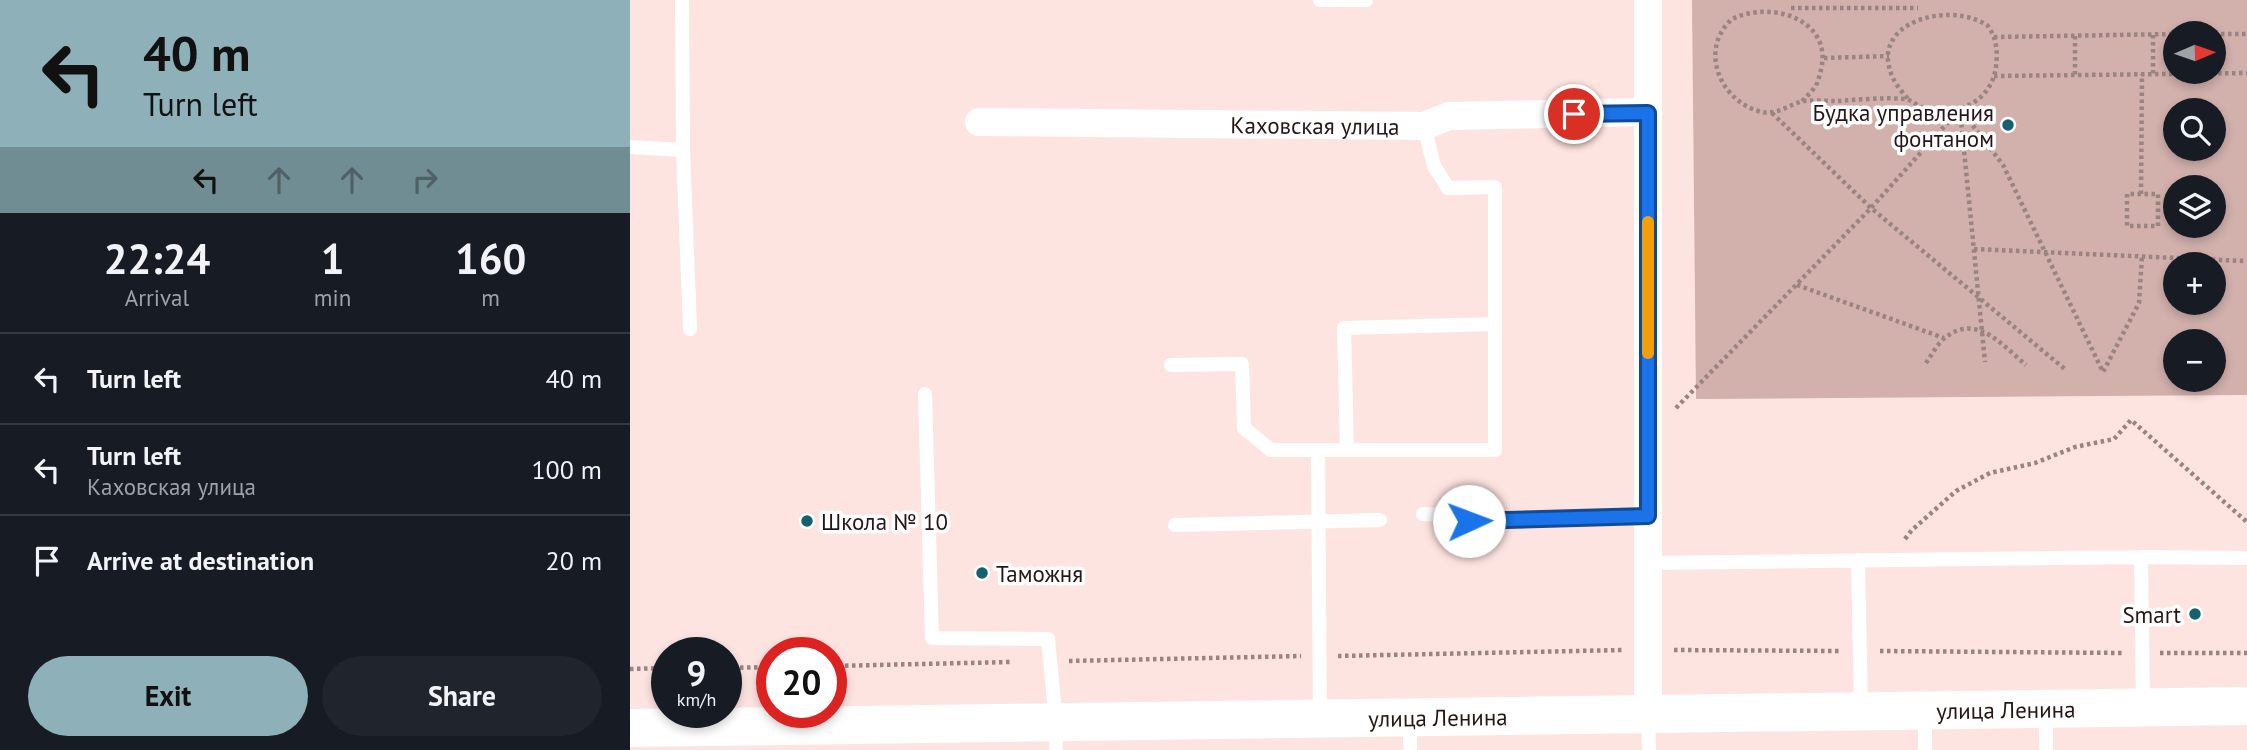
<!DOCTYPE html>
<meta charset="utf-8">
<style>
:root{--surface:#171b24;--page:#20242c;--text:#f1f3f6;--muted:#9ea1a6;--line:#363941;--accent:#8eb1b9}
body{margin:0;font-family:"PT Sans",sans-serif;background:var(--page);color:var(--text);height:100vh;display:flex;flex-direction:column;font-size:26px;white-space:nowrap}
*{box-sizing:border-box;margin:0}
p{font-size:23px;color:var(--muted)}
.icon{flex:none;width:38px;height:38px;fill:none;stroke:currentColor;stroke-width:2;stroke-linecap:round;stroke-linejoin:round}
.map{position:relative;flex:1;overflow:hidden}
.drawer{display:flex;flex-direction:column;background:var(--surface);width:630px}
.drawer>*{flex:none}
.banner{background:#8eb1b9;color:#111;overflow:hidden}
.needle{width:46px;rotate:88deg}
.tools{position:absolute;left:1533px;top:21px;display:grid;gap:14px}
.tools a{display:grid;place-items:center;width:63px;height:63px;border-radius:50%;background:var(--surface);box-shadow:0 4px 10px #0003;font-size:35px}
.speed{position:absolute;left:21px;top:637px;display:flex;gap:14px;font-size:35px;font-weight:700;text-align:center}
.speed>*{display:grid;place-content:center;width:91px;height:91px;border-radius:50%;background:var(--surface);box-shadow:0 4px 10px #0003;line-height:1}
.speed small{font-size:18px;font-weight:400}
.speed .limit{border:10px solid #d22;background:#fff;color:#111}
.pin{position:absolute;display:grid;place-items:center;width:60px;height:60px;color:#fff;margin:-30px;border:4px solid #fff;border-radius:50%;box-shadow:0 2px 7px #0007}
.me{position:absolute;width:77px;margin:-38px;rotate:88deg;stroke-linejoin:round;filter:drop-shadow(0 0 5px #0008)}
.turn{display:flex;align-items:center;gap:24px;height:147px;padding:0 28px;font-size:32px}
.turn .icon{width:91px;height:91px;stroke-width:2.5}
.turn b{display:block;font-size:49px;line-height:60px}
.lanes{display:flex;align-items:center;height:66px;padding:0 28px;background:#0003;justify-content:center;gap:35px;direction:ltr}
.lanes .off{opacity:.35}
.eta{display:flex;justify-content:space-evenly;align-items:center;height:119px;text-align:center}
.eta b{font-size:42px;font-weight:800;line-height:49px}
.primary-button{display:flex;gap:14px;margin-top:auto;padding:14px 28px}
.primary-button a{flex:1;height:80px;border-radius:42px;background:var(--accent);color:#111;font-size:28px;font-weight:800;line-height:80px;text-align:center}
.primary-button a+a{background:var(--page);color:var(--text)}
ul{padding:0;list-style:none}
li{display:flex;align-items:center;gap:21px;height:91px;padding:0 28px;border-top:2px solid var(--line)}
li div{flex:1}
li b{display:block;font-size:26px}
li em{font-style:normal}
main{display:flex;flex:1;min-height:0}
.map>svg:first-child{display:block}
.park{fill:#d2b0ac;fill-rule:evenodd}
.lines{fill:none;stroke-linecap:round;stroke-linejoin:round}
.path{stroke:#998481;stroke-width:4.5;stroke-dasharray:3.5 3.5;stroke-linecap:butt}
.lane{stroke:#fff;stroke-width:14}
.street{stroke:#fff;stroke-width:28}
.secondary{stroke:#fff;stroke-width:38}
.route-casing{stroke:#114b97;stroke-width:18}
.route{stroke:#1a73e8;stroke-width:12}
.slow{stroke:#f59e0b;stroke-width:12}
.poi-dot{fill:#15616e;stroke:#fff;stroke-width:2.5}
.labels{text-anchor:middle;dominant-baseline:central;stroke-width:7;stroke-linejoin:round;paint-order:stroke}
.poi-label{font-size:23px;fill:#261715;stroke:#fff;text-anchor:end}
.street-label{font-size:23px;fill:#261715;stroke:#fff}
</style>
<main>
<section class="drawer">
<div class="banner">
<div class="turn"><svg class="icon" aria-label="left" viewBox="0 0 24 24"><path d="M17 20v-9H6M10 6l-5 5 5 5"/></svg><div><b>40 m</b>Turn left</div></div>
<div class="lanes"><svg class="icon" aria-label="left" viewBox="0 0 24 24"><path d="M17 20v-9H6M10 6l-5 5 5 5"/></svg><svg class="icon off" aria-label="ahead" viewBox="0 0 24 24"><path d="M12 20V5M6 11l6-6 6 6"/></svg><svg class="icon off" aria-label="ahead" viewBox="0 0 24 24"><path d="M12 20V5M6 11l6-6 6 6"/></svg><svg class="icon off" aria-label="right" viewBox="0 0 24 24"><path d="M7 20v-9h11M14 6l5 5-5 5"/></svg></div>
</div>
<div class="eta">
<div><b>22:24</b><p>Arrival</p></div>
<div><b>1</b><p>min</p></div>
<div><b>160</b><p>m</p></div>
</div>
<ul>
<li><svg class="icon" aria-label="left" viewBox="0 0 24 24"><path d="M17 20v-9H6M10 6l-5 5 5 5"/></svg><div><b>Turn left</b></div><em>40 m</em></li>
<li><svg class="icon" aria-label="left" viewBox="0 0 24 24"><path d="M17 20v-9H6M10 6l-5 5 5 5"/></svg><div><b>Turn left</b><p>Каховская улица</p></div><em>100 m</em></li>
<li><svg class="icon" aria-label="arrive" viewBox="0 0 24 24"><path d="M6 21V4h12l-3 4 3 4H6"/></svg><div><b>Arrive at destination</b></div><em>20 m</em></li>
</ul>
<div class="primary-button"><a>Exit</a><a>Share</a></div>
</section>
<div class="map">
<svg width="1617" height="750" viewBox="0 0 1617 750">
<rect width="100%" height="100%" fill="#fee4e0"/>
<!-- park -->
<path class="park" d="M1062,0H1617V395L1066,399ZM1545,33H1584V72H1545ZM1545,110H1584V149H1545ZM1545,187H1584V226H1545ZM1545,264H1584V303H1545ZM1545,341H1584V380H1545Z"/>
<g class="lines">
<!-- path -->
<path class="path" d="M1161,8H1288
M1584,34H1617
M1588,34V73
M1523,35V74
M1445,36V75
M1364,37L1545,34
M1194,58L1259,56
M1364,76L1617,73
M1172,101C1177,96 1183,91 1186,85C1189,81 1189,75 1191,70C1203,19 1141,0 1102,19C1069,49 1089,99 1128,111C1147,117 1158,104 1174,101C1184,100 1196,101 1206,101C1228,100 1253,97 1275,99C1282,100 1287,106 1294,108C1322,118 1358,104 1365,72C1368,57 1368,40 1358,26C1322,0 1236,21 1263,78C1266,85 1273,93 1278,99
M1330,109L1373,165L1473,372L1509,303L1512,256
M1330,110L1355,362
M1142,113L1241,208L1436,370
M1511,194H1497V226H1528V194H1511L1512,74
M1344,249L1614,261
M1167,285L1314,338
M1296,363C1302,354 1308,343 1316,337C1347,313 1373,346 1396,365
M1046,408L1241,208L1329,110
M1275,539L1282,530L1326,491L1360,473L1405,463L1445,447L1484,439L1501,420L1617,522
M1044,650L1210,651
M1250,651L1494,653
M1530,653H1617
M708,656L993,650
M439,661L671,656
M201,666L381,662
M96,668L142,667
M0,669L37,668"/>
<!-- lane -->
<path class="lane" d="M690,0H736
M0,147L53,150L52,0
M53,150L60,329
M541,365L612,364L614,428L641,450H865V187L818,188L804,166L794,126
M295,394L302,638L418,639L426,722V750
M688,450L690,718
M717,450L714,328L865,324
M793,514L817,515L839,521L1018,516
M545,525L750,520
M1228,560L1231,709
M1018,563L1511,557
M1513,705L1511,557L1617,558
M1416,710V750
M1018,716L1019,750
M780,720V750
M1295,750V711"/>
<!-- street -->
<g class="street">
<path d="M1018,0V714"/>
<path id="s1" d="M349,122L794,126L819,116L1018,112"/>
</g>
<!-- secondary -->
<path class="secondary" id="s2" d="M0,728L1617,706"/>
</g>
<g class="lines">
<defs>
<path id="route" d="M839,521L1018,516V113L944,114"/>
</defs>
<!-- route casing -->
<use href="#route" class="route-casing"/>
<!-- route -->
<use href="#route" class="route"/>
<!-- slow -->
<path class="slow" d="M1018,222V353"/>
</g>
<!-- markers -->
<g class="poi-dot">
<circle cx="1378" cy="125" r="7"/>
<circle cx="177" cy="521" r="7"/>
<circle cx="352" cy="573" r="7"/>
<circle cx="1565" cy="614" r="7"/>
</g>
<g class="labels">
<!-- poi labels -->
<g class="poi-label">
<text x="1364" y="112">Будка управления<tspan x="1364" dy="26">фонтаном</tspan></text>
<text x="191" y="521" text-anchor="start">Школа № 10</text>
<text x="366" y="573" text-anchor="start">Таможня</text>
<text x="1551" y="614">Smart</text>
</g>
<!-- street labels -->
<g class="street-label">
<text stroke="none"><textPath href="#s1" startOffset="336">Каховская улица</textPath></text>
<text stroke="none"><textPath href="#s2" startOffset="1376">улица Ленина</textPath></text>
<text stroke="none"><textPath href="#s2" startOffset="808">улица Ленина</textPath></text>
</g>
</g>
</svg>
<div class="tools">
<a><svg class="needle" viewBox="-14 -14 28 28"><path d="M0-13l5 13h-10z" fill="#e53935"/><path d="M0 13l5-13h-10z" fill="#9ea1a6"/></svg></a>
<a><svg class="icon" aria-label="search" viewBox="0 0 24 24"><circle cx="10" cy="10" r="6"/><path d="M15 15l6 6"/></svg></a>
<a><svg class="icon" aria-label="layers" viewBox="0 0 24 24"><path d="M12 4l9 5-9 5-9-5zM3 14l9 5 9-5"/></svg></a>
<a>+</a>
<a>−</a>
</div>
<div class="speed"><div>9<small>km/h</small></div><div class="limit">20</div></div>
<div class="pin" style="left:944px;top:114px;background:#d93025"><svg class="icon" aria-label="arrive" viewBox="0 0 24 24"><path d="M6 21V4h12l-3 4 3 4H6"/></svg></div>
<svg class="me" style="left:839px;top:521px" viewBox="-20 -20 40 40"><circle r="19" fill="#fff"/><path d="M0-13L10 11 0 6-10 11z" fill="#1a73e8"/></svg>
</div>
</main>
